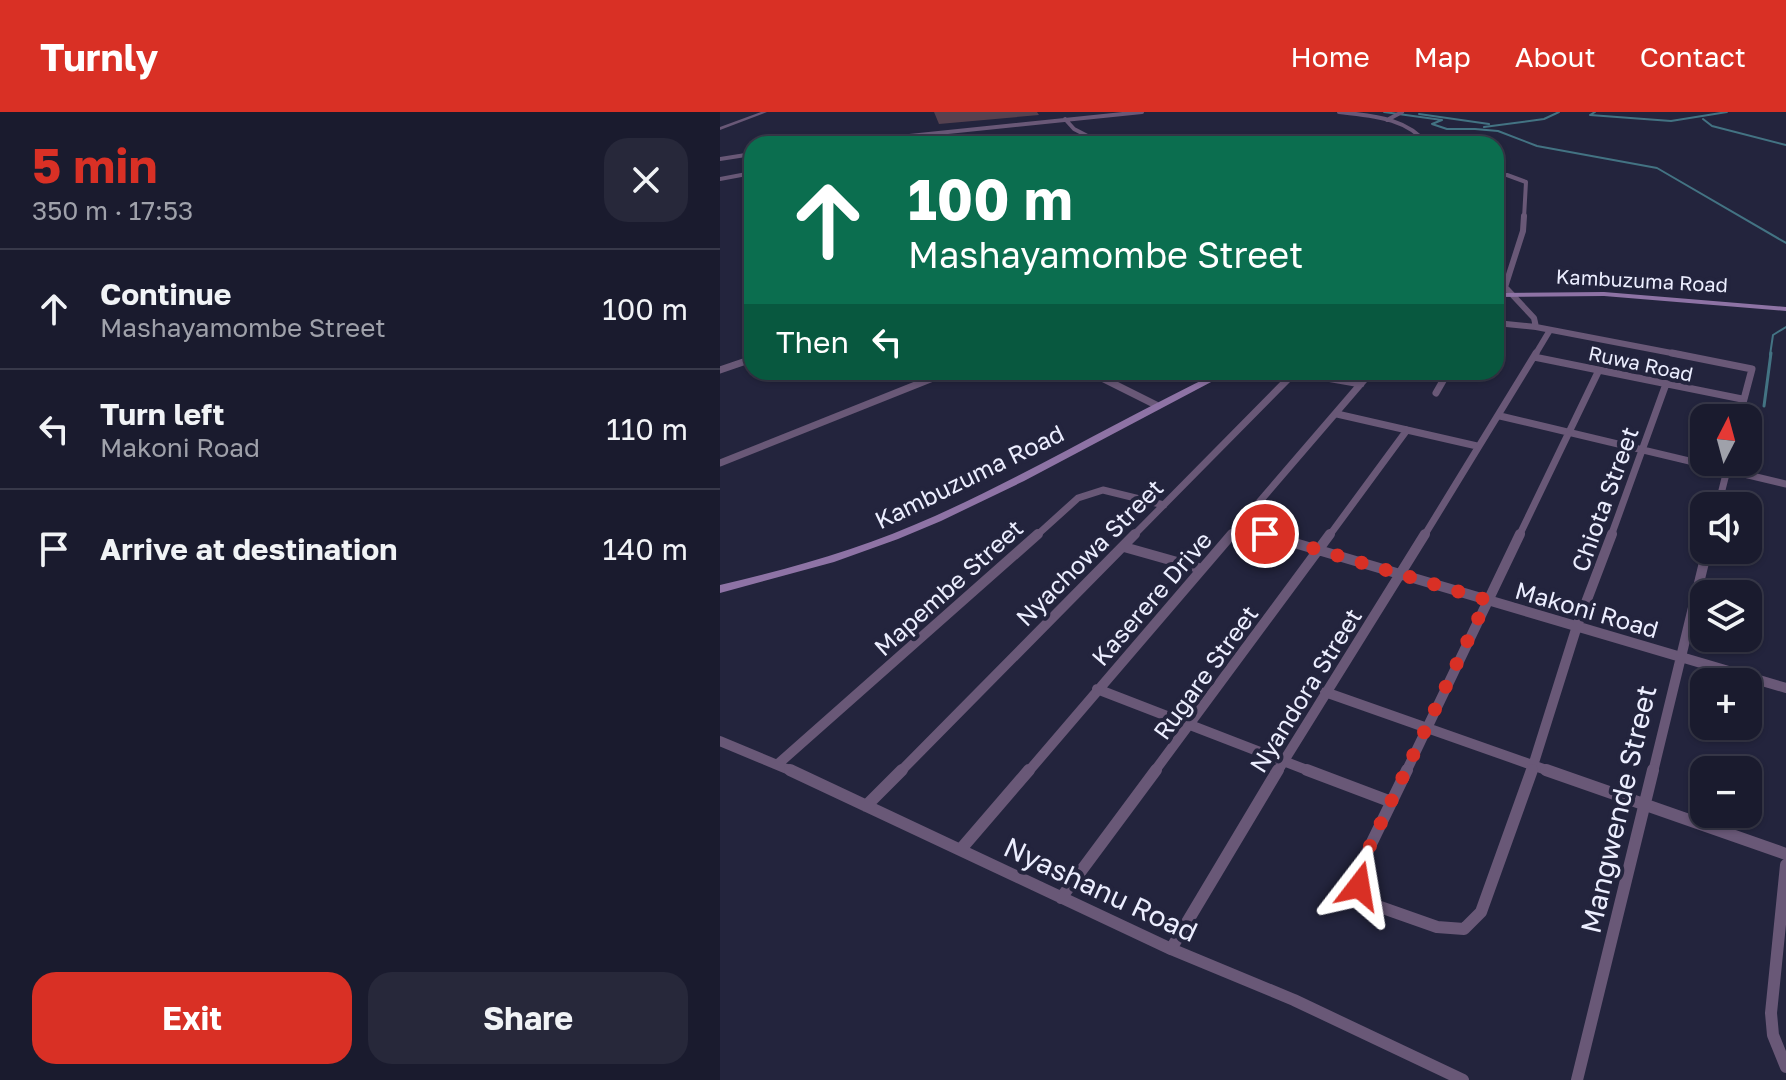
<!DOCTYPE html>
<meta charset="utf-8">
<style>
:root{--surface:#1a1b2e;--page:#27283a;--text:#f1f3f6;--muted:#9fa1aa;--line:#38394a;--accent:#d93025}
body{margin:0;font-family:"Golos Text",sans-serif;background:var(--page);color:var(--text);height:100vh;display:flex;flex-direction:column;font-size:30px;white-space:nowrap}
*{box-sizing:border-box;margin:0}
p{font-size:26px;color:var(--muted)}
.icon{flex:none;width:44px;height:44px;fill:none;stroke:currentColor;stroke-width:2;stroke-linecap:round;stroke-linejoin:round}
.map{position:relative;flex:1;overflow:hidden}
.details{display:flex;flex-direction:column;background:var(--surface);width:720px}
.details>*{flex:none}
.top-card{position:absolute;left:24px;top:24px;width:760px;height:244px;border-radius:24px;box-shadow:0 2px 6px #0004,0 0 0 2px var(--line);background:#0b6e4f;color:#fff;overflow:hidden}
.needle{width:52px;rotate:6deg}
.buttons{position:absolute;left:970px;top:292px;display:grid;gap:16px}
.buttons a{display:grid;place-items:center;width:72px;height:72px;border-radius:16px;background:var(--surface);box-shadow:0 2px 6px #0004,0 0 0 2px var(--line);font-size:40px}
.pin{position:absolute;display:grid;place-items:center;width:68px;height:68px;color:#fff;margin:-34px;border:4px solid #fff;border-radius:50%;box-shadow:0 2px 8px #0007}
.me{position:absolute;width:88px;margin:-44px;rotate:14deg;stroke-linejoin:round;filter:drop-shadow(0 0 6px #0008)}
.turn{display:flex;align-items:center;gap:28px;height:168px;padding:0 32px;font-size:36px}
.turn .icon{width:104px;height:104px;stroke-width:2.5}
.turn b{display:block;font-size:56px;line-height:68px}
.then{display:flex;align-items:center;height:76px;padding:0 32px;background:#0003;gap:16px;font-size:30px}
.round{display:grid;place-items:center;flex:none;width:84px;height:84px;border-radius:24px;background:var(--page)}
.headline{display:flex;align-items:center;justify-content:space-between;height:136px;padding:0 32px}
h1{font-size:48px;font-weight:700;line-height:60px;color:var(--accent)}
.primary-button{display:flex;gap:16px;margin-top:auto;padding:16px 32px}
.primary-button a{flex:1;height:92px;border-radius:24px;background:var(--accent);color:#fff;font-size:32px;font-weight:700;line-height:92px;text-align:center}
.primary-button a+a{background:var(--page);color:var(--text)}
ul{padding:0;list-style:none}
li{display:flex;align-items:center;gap:24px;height:120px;padding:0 32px;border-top:2px solid var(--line)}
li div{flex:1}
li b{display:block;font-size:30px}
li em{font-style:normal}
header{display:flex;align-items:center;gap:48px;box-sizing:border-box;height:112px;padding:0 40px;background:var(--accent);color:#fff}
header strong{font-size:38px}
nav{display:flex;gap:44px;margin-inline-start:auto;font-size:28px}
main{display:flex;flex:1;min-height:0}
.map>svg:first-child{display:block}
.green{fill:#55414f}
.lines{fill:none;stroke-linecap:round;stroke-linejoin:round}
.stream-far1{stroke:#437383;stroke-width:2}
.stream{stroke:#437383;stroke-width:3}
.minor-far4{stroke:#695877;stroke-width:4}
.minor-far3{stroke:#695877;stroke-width:6}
.minor-far2{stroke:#695877;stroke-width:7}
.minor-far1{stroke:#695877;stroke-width:10}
.minor{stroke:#695877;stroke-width:12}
.tertiary{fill:#695877;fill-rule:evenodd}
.secondary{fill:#8e73a5;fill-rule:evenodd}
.route{stroke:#d93025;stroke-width:14;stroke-dasharray:0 25.2}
.labels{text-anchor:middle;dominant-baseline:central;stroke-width:8;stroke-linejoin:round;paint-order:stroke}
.far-street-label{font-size:20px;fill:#eceeff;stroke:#23243d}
.street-label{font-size:24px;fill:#eceeff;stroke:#23243d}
.near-street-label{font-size:28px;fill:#eceeff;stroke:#23243d}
</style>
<header>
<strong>Turnly</strong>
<nav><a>Home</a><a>Map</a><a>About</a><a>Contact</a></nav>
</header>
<main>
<section class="details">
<div class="headline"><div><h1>5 min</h1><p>350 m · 17:53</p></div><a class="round"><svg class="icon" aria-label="close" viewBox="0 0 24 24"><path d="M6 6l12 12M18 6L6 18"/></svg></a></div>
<ul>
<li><svg class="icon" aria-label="ahead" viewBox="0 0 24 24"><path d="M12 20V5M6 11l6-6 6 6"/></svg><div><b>Continue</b><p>Mashayamombe Street</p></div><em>100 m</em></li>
<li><svg class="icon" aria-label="left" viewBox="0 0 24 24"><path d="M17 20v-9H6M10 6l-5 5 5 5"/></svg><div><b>Turn left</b><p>Makoni Road</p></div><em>110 m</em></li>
<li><svg class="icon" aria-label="arrive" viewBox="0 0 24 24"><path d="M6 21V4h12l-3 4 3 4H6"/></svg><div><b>Arrive at destination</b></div><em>140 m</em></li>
</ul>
<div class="primary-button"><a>Exit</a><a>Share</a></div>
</section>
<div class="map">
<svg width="1066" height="968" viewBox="0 0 1066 968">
<rect width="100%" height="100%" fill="#23243d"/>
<!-- green -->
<path class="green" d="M214,0H317L319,3L219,12Z"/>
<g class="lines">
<!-- stream-far1 -->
<path class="stream-far1" d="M664,0L722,8L712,12L727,17H755
M875,0L870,3L951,9L1007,0
M699,2L769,12
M983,7L992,14L1066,33
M764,15L824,7L839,0
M755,17L778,19L817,34L937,56L1066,131
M1050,243L1053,223L1066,215"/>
<!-- stream -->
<path class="stream" d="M1044,294L1051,241"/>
<!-- minor-far4 -->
<path class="minor-far4" d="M619,0C651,4 686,5 707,32
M345,7L354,17L383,32
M667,8L682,0
M112,32L422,0
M0,47L32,42
M787,63L806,70L804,106
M0,67L32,61"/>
<!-- minor-far3 -->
<path class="minor-far3" d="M804,104L803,119L785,175L814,206L816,215
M776,211L816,215L962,243
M815,243L830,218"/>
<!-- minor-far2 -->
<path class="minor-far2" d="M952,241L1032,257L1019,306
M814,245L1022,287
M0,258L32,247
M370,260L436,293
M716,281L728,260
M617,302L757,334
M780,304L1066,372
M0,351L228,260
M998,394L1009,350
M519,414L551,424
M316,424L358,386L383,378L444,393
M413,424L569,266L584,262L641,272
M510,424L651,260
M609,424L687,318
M704,424L816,241
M799,424L879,258
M891,424L946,272"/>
<!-- minor-far1 -->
<path class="minor-far1" d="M544,422L1066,576
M404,435L482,457
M377,577L592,660
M605,580L832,660
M0,629L74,660
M58,652L318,422
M180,660L415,422
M308,660L512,422
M434,660L610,422
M557,660L705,422
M686,660L800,422
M811,660L857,514L892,422
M933,660L987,438"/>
<!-- minor -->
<path class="minor" d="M70,658L451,837L574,888L743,968
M587,658L669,689
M687,658L638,759L639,774L646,790L717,815L744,817L761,800L812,658
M826,658L1066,742
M146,694L182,658
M241,737L309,658
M1066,753L1051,901L1053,923L1066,955
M341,786L436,658
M451,837L558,658
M857,968L933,658"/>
<!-- tertiary -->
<path class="tertiary" d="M41,0H47L0,18V15Z"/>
<!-- secondary -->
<path class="secondary" d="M884,180L1066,195V199L884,184L776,185V181Z
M499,260H510L304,369L221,409L178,427L114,450L0,481V473C74,456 146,435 215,404C312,360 403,306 499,260Z"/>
</g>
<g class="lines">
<!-- route -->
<path class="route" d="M545,422L767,488L638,759L639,774"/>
</g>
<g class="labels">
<!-- far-street labels -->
<g class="far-street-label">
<text transform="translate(922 168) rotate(3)">Kambuzuma Road</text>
<text transform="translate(921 251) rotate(12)">Ruwa Road</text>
</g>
<!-- street labels -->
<g class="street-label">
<text transform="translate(249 364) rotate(-26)">Kambuzuma Road</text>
<text transform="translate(884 387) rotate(-70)">Chiota Street</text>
<text transform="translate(369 440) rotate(-45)">Nyachowa Street</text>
<text transform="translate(228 475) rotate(-42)">Mapembe Street</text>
<text transform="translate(431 486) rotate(-49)">Kaserere Drive</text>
<text transform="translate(867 497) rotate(16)">Makoni Road</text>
<text transform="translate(485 560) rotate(-54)">Rugare Street</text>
<text transform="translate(585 578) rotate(-58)">Nyandora Street</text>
</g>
<!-- near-street labels -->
<g class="near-street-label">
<text transform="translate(898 697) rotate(-77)">Mangwende Street</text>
<text transform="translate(381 777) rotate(25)">Nyashanu Road</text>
</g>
</g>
</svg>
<div class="buttons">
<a><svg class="needle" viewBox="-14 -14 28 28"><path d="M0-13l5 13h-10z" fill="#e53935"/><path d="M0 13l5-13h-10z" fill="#9fa1aa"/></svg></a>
<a><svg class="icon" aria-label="sound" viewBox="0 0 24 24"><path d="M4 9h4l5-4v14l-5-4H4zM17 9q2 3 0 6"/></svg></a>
<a><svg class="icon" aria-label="layers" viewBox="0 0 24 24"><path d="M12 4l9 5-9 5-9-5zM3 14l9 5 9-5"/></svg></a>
<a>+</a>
<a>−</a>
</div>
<div class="pin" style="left:545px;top:422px;background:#d93025"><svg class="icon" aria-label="arrive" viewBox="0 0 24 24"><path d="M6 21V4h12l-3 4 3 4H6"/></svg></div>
<svg class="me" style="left:639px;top:774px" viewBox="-20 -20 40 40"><path d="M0-17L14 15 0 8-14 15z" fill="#d93025" stroke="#fff" stroke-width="4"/></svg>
<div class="top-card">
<div class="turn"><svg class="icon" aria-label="ahead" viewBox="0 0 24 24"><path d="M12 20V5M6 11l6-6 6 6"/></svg><div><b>100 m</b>Mashayamombe Street</div></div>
<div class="then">Then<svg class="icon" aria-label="left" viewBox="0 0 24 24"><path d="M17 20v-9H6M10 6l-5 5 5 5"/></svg></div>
</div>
</div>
</main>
